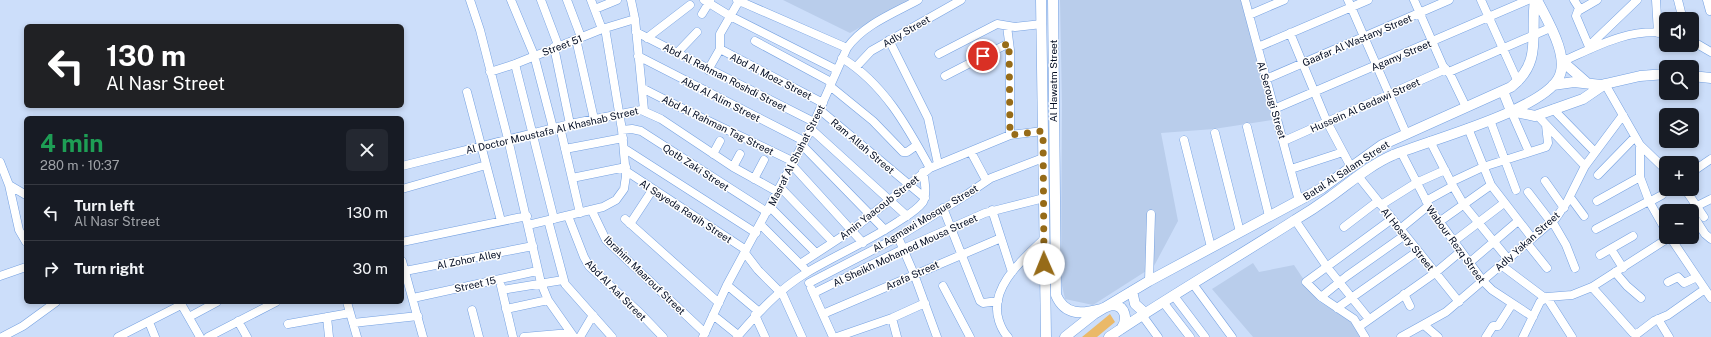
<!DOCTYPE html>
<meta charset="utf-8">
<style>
:root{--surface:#171b24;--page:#242831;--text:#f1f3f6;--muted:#9ea1a6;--line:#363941}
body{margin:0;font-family:"Public Sans",sans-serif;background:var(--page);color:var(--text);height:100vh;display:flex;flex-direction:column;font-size:15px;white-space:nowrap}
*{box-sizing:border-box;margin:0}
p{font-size:13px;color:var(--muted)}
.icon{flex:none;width:22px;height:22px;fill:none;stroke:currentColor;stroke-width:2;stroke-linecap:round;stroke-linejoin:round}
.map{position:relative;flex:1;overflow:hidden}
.sheet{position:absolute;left:24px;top:116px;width:380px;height:188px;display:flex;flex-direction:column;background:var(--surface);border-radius:6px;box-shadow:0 2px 6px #0003}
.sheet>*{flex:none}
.banner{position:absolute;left:24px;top:24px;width:380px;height:84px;border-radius:6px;box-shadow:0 2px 6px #0003;background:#202124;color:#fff;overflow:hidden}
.fabs{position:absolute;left:1659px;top:12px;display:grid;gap:8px}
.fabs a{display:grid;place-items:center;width:40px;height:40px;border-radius:6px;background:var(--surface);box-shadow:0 2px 6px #0003;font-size:20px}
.pin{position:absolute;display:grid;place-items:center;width:34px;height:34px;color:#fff;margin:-17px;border:2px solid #fff;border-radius:50%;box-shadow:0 1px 4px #0007}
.me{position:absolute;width:44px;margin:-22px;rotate:359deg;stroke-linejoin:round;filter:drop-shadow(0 0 3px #0008)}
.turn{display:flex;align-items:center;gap:14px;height:84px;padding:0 16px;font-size:18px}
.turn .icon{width:52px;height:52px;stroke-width:2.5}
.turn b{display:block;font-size:28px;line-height:34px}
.round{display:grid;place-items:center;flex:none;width:42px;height:42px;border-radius:6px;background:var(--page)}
.headline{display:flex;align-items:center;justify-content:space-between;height:68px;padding:0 16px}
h1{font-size:24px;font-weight:700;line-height:30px;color:#1e9e55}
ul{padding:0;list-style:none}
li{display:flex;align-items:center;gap:12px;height:56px;padding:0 16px;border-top:1px solid var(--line)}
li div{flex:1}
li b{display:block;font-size:15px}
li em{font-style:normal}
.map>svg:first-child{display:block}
.built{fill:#b9cdeb}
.green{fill:#eab969}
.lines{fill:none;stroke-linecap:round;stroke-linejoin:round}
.minor-casing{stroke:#75a1e1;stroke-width:9}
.major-casing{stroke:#75a1e1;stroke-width:11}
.minor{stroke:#fff;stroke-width:8}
.major{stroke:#fff;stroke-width:10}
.route{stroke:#966b18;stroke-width:7;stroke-dasharray:0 12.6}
.labels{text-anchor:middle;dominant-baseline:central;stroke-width:3;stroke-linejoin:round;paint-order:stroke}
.street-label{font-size:10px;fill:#010b22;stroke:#fefefe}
</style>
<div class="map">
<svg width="1711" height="337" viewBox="0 0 1711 337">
<rect width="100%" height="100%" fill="#ccdefa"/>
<!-- built -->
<path class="built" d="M783,0H910L850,33Z
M1060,0H1243L1272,120L1214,129L1161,133L1178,221L1154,266L1093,305L1065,299L1061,281L1062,104Z
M1253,263L1259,272L1294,265L1318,301L1357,325L1362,337H1253L1212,289Z"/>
<!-- green -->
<path class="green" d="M1110,314L1115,322L1097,337H1082Z"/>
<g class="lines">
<defs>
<path id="minor" d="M470,0L480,30L508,139L541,283L548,300L574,337
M511,0L534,55L553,128
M541,0L558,45
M567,0L581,37
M591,0L602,29
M631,0L635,19L644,110
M704,0L730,16L837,70
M737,0L847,48
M1245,0L1299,201
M1348,0L1406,133
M1414,0L1443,66L1450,74L1466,107
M1481,0L1518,82
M1574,0L1579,8L1576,16L1590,49
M1656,0L1658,33
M1678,0L1681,12
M1707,0L1710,11
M595,9L617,0
M1578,11L1597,0
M702,14L710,1
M1249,15L1284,0
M1007,26L1010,50V135
M636,32L814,122
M1290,33L1327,122L1351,167
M647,38L690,5
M576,39L594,119
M889,40L928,118L938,164
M755,41L831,82
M1692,41L1711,52
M1589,46L1637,0
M554,47L570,124
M1258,47L1368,0
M720,49L823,103
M677,53L697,32
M939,54L997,24L1015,27L1042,24
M638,56L804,141
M842,58C884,84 907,126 930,168
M1562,59H1568C1601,44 1629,29 1666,33
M515,64L554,219
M856,67L871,51L961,0
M708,70L720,49V34L739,1
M490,72L515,64L602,29L635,19
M1449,72L1550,28
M945,76L1009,43
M1266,79L1449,0
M1605,84L1640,145L1666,170
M830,86L873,121L903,152H907L917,145
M642,88C692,114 743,137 794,162
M467,92L501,221
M1274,109L1528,0
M1553,109L1594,151
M820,110L925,198
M1511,111L1529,152
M1537,115L1585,166
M1490,120L1516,190
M560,127L580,213
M1247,127L1269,216
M1468,128L1491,185L1532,238
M811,129L907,216
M622,130L632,129L641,131L767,212
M1215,133L1240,232
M1184,140L1211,247
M1284,141L1446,69
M1430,141L1453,186L1464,205L1508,259
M802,145L885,230
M1640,145V177L1649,201L1666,231
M565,149L623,138
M625,149L756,233
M971,152L986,180
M1401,152L1431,210L1483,281L1492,290L1533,317
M713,154L720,141
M0,162L9,185L26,195
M792,165L863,243
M402,166L570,124L641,110L661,119L733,167L778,192
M733,167L740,154
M1291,169L1343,152
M626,171L746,250
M1692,172L1711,159
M1598,175L1635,137
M1358,176L1459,302
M572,178L626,167
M754,179L764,160
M1545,181L1564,208
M1451,182L1483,167L1546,147L1548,143L1546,125
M9,185L19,230L26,242
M780,187L833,242
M402,189L486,165
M1685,189L1704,217
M1528,192L1551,222
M1570,197L1584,216
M1426,201L1453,186
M1597,201L1640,177
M1649,202L1662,195
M1381,205L1416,183L1445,170
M1697,206L1711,199
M770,207L816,253
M943,208L980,301L983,303L998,301
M992,210L1012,272
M592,211L606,240L705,333
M568,216L584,257L589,266L640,313L663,337
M625,219L719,303
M548,220L565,284L612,337
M1295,220L1327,267L1369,319
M1696,220L1705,234L1711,239
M1552,221L1566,245L1575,268
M1439,222L1491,185
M630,224L653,189
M760,224L804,268
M528,225L603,207L616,200L624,189L626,176L622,130L605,28
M1344,227L1378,201
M1400,229L1428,206
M1596,229L1649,201
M898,237L914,274L937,337
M1670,237L1711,298
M402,242L527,216
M1453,242L1504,203
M1527,243L1547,268
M1611,249L1623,268
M745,253L758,270L783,295L802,337
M1600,255L1633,236
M402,261L423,337
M1469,263L1518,221
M800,264L852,230L930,168L1010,135L1043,131
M1501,265L1549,301L1572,337
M405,271L533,246
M1615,272L1627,286L1641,298
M0,276L26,267
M1149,281L1151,214
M1668,282L1678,277L1684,283L1697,277
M809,283L898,237L966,195L991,178L1043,158
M1193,284L1232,337
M727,285L758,311
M501,286L513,337
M943,286L970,337
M1592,287L1633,333L1637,334L1654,321L1668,315L1705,289
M811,288L833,337
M502,290L563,280
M814,293L903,249L985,213L1044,198
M1404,294L1410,306
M1174,296L1205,337
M1321,297L1347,276L1405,235
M413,298L537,271
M180,302L200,337
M347,302L357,337
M1163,302L1190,337
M1337,308L1418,251
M506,309L548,300
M472,310L479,337
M823,314L1001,238
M713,315L738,335
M755,315L765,337
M1142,315L1158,337
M189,317L217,302
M327,317L329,337
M892,318L897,337
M1658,319L1669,337
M238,321L247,337
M149,322L155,337
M353,323L418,316
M288,324L350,313
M1424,325L1438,337
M1360,326L1435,273L1460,252
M2,337L23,326L56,302
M118,337L181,305
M208,337L276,302
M524,337L570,333
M580,337L593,315
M703,337L727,285L811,129L847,48C863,25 894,13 918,0
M737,337C758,313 778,290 806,273C836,255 869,241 899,221C907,216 917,210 923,202C927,195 925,180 923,172
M837,337L892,318L925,303
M1008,337C1004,333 1001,327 999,321C988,288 1023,259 1044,239
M1365,337L1354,319L1321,297L1306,282L1392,219
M1401,337L1446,312L1556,218L1567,202L1585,166L1623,115
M1486,337L1493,326H1498L1512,304
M1523,337L1540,302L1547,297L1572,295L1592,287L1670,237"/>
<path id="major" d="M1041,0L1046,337
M1053,0L1056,295C1065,316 1082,314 1101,309C1105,308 1109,305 1113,305C1126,306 1128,320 1121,329
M1562,61L1587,83
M1692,76L1711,78
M1553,85L1574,82L1601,85L1640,76L1666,74
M1503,91L1511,111L1535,116L1583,99L1605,84
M1132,291L1135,304L1145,313
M1065,337L1094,314L1149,281L1322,188L1382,145L1511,87C1543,62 1530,34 1535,0
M1109,337C1170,296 1233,260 1295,220C1307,213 1319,205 1330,197C1351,182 1370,165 1393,155C1430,140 1539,111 1558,79C1571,58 1547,20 1537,0"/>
</defs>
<!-- minor casing -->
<use href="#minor" class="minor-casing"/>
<!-- major casing -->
<use href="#major" class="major-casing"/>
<!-- minor -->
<use href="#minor" class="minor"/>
<!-- major -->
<use href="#major" class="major"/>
</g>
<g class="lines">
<!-- route -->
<path class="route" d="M983,56L1009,43L1010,135L1043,131L1044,264"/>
</g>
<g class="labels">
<!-- street labels -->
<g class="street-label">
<text transform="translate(906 31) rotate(-30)">Adly Street</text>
<text transform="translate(1357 40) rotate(-23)">Gaafar Al Wastany Street</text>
<text transform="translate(562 45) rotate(-21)">Street 51</text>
<text transform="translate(1401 55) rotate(-23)">Agamy Street</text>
<text transform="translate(771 76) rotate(27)">Abd Al Moez Street</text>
<text transform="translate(725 77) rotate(27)">Abd Al Rahman Roshdi Street</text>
<text transform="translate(1053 81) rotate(-90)">Al Hawatm Street</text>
<text transform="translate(721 99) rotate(27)">Abd Al Alim Street</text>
<text transform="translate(1272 100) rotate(74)">Al Serougi Street</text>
<text transform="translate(1365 105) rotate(-24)">Hussein Al Gedawi Street</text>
<text transform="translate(718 125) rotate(26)">Abd Al Rahman Tag Street</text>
<text transform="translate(552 130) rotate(-13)">Al Doctor Moustafa Al Khashab Street</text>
<text transform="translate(863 146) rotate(40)">Ram Allah Street</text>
<text transform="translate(796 155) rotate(-63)">Masraf Al Shahat Street</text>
<text transform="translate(696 167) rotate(33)">Qotb Zaki Street</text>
<text transform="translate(1346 170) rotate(-33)">Batal Al Salam Street</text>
<text transform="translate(879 207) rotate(-38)">Amin Yaacoub Street</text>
<text transform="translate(686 211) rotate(33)">Al Sayeda Raqih Street</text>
<text transform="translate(925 218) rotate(-31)">Al Agmawi Mosque Street</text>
<text transform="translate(1408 239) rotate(51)">Al Hosary Street</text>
<text transform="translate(1527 241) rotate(-42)">Adly Yakan Street</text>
<text transform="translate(1456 244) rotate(54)">Wabour Rezq Street</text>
<text transform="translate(905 250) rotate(-25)">Al Sheikh Mohamed Mousa Street</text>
<text transform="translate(469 259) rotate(-11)">Al Zohor Alley</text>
<text transform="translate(645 275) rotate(44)">Ibrahim Maarouf Street</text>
<text transform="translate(912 275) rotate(-24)">Arafa Street</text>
<text transform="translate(475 284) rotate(-12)">Street 15</text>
<text transform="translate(616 290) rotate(45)">Abd Al Aal Street</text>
</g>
</g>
</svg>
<div class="fabs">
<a><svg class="icon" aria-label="sound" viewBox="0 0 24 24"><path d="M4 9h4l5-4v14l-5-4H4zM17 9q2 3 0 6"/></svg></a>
<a><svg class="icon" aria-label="search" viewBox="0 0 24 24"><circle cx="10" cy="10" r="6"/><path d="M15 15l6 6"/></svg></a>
<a><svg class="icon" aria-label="layers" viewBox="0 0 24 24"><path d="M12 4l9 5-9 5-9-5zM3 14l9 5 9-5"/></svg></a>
<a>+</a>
<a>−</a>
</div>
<div class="pin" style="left:983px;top:56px;background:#d93025"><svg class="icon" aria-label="arrive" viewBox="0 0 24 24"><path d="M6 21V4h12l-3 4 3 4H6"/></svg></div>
<svg class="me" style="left:1044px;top:264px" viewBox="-20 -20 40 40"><circle r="19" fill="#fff"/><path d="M0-13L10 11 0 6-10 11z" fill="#966b18"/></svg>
<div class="banner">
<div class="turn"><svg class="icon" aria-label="left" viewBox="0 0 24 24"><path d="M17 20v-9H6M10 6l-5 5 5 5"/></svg><div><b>130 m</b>Al Nasr Street</div></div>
</div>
<section class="sheet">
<div class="headline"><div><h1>4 min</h1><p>280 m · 10:37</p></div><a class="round"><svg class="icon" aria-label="close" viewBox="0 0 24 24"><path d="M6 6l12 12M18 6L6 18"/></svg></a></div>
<ul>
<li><svg class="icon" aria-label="left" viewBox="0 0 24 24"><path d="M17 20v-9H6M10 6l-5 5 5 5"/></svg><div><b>Turn left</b><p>Al Nasr Street</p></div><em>130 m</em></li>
<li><svg class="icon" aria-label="right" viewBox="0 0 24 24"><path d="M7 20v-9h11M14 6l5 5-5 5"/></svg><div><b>Turn right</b></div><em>30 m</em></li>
</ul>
</section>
</div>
